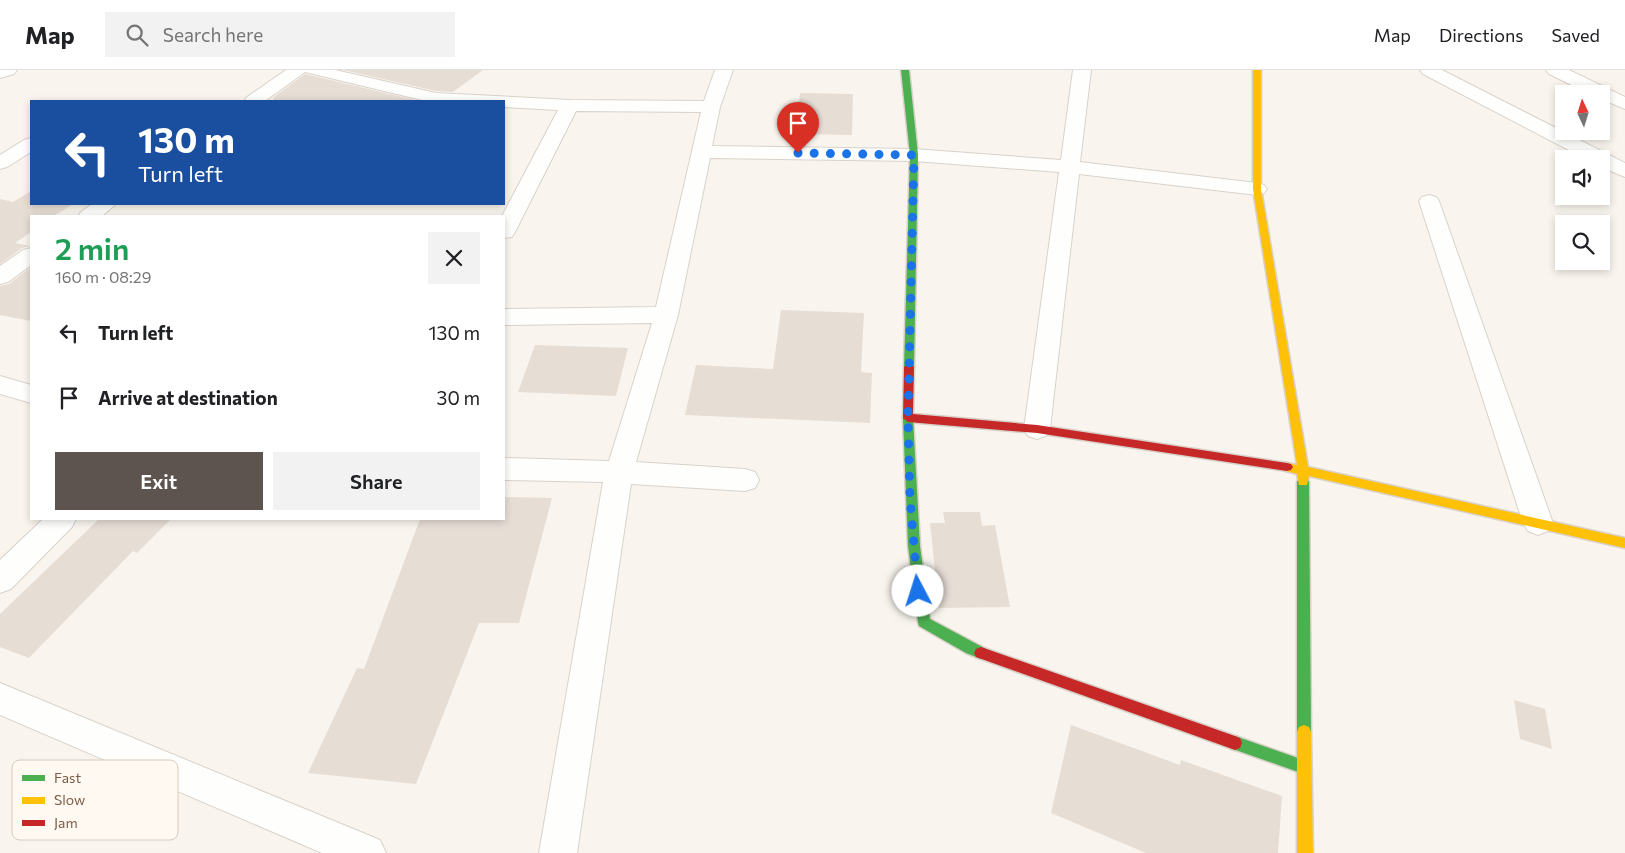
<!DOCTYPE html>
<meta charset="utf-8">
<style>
:root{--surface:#fff;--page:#f2f2f2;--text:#202124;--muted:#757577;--line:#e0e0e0;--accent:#5d544f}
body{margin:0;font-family:Commissioner,sans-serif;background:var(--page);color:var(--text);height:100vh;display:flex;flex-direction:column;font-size:19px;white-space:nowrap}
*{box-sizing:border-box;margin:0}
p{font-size:16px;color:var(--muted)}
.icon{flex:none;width:28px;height:28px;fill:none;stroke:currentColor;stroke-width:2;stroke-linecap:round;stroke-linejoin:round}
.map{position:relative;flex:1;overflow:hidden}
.details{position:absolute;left:30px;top:145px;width:475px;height:305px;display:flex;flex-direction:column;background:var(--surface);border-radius:0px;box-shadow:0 2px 8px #0003}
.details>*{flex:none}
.banner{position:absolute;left:30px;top:30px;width:475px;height:105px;border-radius:0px;box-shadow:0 2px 8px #0003;background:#1a4fa0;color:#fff;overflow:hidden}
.needle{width:32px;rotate:356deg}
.buttons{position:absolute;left:1555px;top:15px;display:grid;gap:10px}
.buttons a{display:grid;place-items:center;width:55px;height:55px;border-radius:0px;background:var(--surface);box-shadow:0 2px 8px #0003;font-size:25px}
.pin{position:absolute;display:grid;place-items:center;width:42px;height:42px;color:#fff;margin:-51px -21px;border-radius:50% 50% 50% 0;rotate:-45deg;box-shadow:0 0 5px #0007}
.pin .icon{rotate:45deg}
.me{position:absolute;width:55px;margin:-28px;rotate:355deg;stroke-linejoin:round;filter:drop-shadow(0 0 4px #0008)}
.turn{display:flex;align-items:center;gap:18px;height:105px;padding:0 25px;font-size:22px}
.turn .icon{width:65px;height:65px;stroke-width:2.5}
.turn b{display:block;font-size:35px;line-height:42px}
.round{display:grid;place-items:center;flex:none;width:52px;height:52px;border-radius:0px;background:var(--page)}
.head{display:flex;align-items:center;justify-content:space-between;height:85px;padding:0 25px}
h1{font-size:30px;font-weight:600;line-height:38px;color:#1e9e55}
.action{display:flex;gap:10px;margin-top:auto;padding:10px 25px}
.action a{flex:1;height:58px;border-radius:0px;background:var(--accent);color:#fff;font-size:20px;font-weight:600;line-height:58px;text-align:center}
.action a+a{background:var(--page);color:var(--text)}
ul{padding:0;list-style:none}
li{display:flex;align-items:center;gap:15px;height:65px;padding:0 25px}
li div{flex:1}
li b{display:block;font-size:19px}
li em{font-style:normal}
header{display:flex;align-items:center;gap:30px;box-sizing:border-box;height:70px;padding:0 25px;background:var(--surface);border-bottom:1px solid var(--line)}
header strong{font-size:24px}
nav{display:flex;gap:28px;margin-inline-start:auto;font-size:18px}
.search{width:350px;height:45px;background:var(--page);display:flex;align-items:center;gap:12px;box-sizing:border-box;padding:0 18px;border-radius:0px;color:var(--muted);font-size:19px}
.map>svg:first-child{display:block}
.building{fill:#e6ddd5}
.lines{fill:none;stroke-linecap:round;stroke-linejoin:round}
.street-casing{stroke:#d9d2cb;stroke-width:2}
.fast-casing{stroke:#d9d1c9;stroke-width:3}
.slow-casing{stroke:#d9d1c9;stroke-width:3}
.jam-casing{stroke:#d9d1c9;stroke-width:3}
.street{fill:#fefefc;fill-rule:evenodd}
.fast{fill:#4caf50;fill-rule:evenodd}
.slow{fill:#ffc107;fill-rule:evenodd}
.jam{fill:#c62828;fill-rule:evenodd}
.route{stroke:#1a73e8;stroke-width:9;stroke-dasharray:0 16.2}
.key{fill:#fff9f1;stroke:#d7cabf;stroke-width:1}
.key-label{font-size:14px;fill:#7b5c49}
</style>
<header>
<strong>Map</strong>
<div class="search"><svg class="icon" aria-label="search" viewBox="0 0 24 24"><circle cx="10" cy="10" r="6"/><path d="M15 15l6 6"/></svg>Search here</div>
<nav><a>Map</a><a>Directions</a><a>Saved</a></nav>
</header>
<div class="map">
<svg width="1625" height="783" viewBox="0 0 1625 783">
<rect width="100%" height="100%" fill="#f9f5ee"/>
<!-- building -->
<path class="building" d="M343,0H483L453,22L436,21Z
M305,4L419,31H273L274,27Z
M800,23L853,24L852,65L796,64Z
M31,121V134H73L54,146H31V162L15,173L30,176L22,178L0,194V129L13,132Z
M31,197V251L0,245V216L9,214Z
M781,240L864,243L861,302L872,303L870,353L685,345L696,295L773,299Z
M535,275L628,278L616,326L518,322Z
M504,427L552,428L519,553H479L416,714L308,703L357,598L364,599L420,449H504Z
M943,442H980L982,456L995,455L1010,537L939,538L930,453H945Z
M99,449H171L137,483L133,481L29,588L0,577V544Z
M1514,630L1545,639L1552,679L1520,669Z
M1071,655L1180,695L1181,690L1282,726L1278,783H1146L1051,743Z"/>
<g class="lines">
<defs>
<path id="street" d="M0,0H17L14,4L0,8Z
M286,0H335L436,23L570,30L704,31L715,0H733L720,37L712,76L914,79L1061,90L1073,0H1091L1080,92L1257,113L1264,115L1267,119L1264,123L1257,125L1079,104L1050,359L1046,366L1037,369L1028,366L1024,359L1059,102L914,91L710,88L678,245L636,392L745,399L755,402L759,410L755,418L745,421L631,414L577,783H539L603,412L504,410V388L609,391L652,253L504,255V239L656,237L701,42L576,41L515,162L512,167L504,168V146H502L558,40L504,37V31H426L305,2L265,31H244L247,27Z
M1420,0H1442L1625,93V107L1601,97V89H1586L1423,4Z
M1546,0H1569L1625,27V39L1601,29V24H1590L1549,4Z
M31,68V82L7,97L0,99V85L24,70Z
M1429,125L1436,127L1439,131L1553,453L1548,461L1538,465L1528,461L1523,453L1419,131L1422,127Z
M92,134H116L102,146H78L81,142Z
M31,178V195L8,212L0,214V196L23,180Z
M0,306L31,315V333L0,324Z
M43,449H76L72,457L11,519L0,523V490Z
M0,613L380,770L386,783H322L0,645Z"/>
<path id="fast" d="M901,0H909L918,85L914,297L909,301L904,297L910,85Z
M908,344L913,348L920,476L930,549L986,579L988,583L986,587L981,589L966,583L919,556L918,552L908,476L903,348Z
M1303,408L1307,409L1309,412L1311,662L1309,667L1304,669L1299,667L1297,662V412L1299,409Z
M1235,666L1309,692L1311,697L1309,702L1304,704L1230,678L1228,673L1230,668Z"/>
<path id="slow" d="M1253,0H1261V119L1308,397L1625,468V478L1309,406L1307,415H1299L1297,404L1283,400L1281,397L1283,394L1287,393L1297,395L1253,119Z
M1304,655L1309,657L1311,662L1313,783H1297V662L1299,657Z"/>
<path id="jam" d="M909,293L914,297L913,344L1037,355L1287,393L1291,394L1293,397L1291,400L1287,401L1037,363L908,352L903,348L904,297Z
M981,577L1235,666L1240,668L1242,673L1240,678L1235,680L976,587L974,583L976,579Z"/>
</defs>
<!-- street casing -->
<use href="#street" class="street-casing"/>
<!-- fast casing -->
<use href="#fast" class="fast-casing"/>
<!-- slow casing -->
<use href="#slow" class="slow-casing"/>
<!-- jam casing -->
<use href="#jam" class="jam-casing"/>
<!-- street -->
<use href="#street" class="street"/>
<!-- fast -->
<use href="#fast" class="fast"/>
<!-- slow -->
<use href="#slow" class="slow"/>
<!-- jam -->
<use href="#jam" class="jam"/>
</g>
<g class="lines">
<!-- route -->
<path class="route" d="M798,83L914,85L908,348L910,429L918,521"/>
</g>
<!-- legend -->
<rect x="12" y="690" width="166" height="80" rx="8" class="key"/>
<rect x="22" y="705" width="23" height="6" fill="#4caf50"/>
<rect x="22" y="727" width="23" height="7" fill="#ffc107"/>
<rect x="22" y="750" width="23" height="6" fill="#c62828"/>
<g class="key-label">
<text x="54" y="713">Fast</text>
<text x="54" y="735">Slow</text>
<text x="54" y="758">Jam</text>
</g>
</svg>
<div class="buttons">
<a><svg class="needle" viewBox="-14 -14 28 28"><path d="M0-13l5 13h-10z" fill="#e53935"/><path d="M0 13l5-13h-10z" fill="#757577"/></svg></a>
<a><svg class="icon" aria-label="sound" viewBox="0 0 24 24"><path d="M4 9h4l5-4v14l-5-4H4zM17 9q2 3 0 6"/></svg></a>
<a><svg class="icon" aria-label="search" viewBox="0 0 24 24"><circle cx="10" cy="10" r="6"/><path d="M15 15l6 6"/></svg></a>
</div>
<div class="pin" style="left:798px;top:83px;background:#d93025"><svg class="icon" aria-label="arrive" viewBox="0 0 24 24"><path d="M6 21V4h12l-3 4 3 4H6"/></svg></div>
<svg class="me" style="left:918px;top:521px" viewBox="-20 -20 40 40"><circle r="19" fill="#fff"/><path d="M0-13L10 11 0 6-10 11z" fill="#1a73e8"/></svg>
<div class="banner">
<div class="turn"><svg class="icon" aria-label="left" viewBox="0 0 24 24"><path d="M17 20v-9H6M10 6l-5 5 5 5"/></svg><div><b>130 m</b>Turn left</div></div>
</div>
<section class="details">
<div class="head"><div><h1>2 min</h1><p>160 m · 08:29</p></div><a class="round"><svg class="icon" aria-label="close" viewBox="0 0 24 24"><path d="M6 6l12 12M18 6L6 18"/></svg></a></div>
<ul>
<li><svg class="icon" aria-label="left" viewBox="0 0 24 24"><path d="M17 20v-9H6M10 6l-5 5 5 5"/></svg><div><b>Turn left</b></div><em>130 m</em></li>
<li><svg class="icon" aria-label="arrive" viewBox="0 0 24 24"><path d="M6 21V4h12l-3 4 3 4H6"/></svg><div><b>Arrive at destination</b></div><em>30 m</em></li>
</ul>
<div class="action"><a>Exit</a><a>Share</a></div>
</section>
</div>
